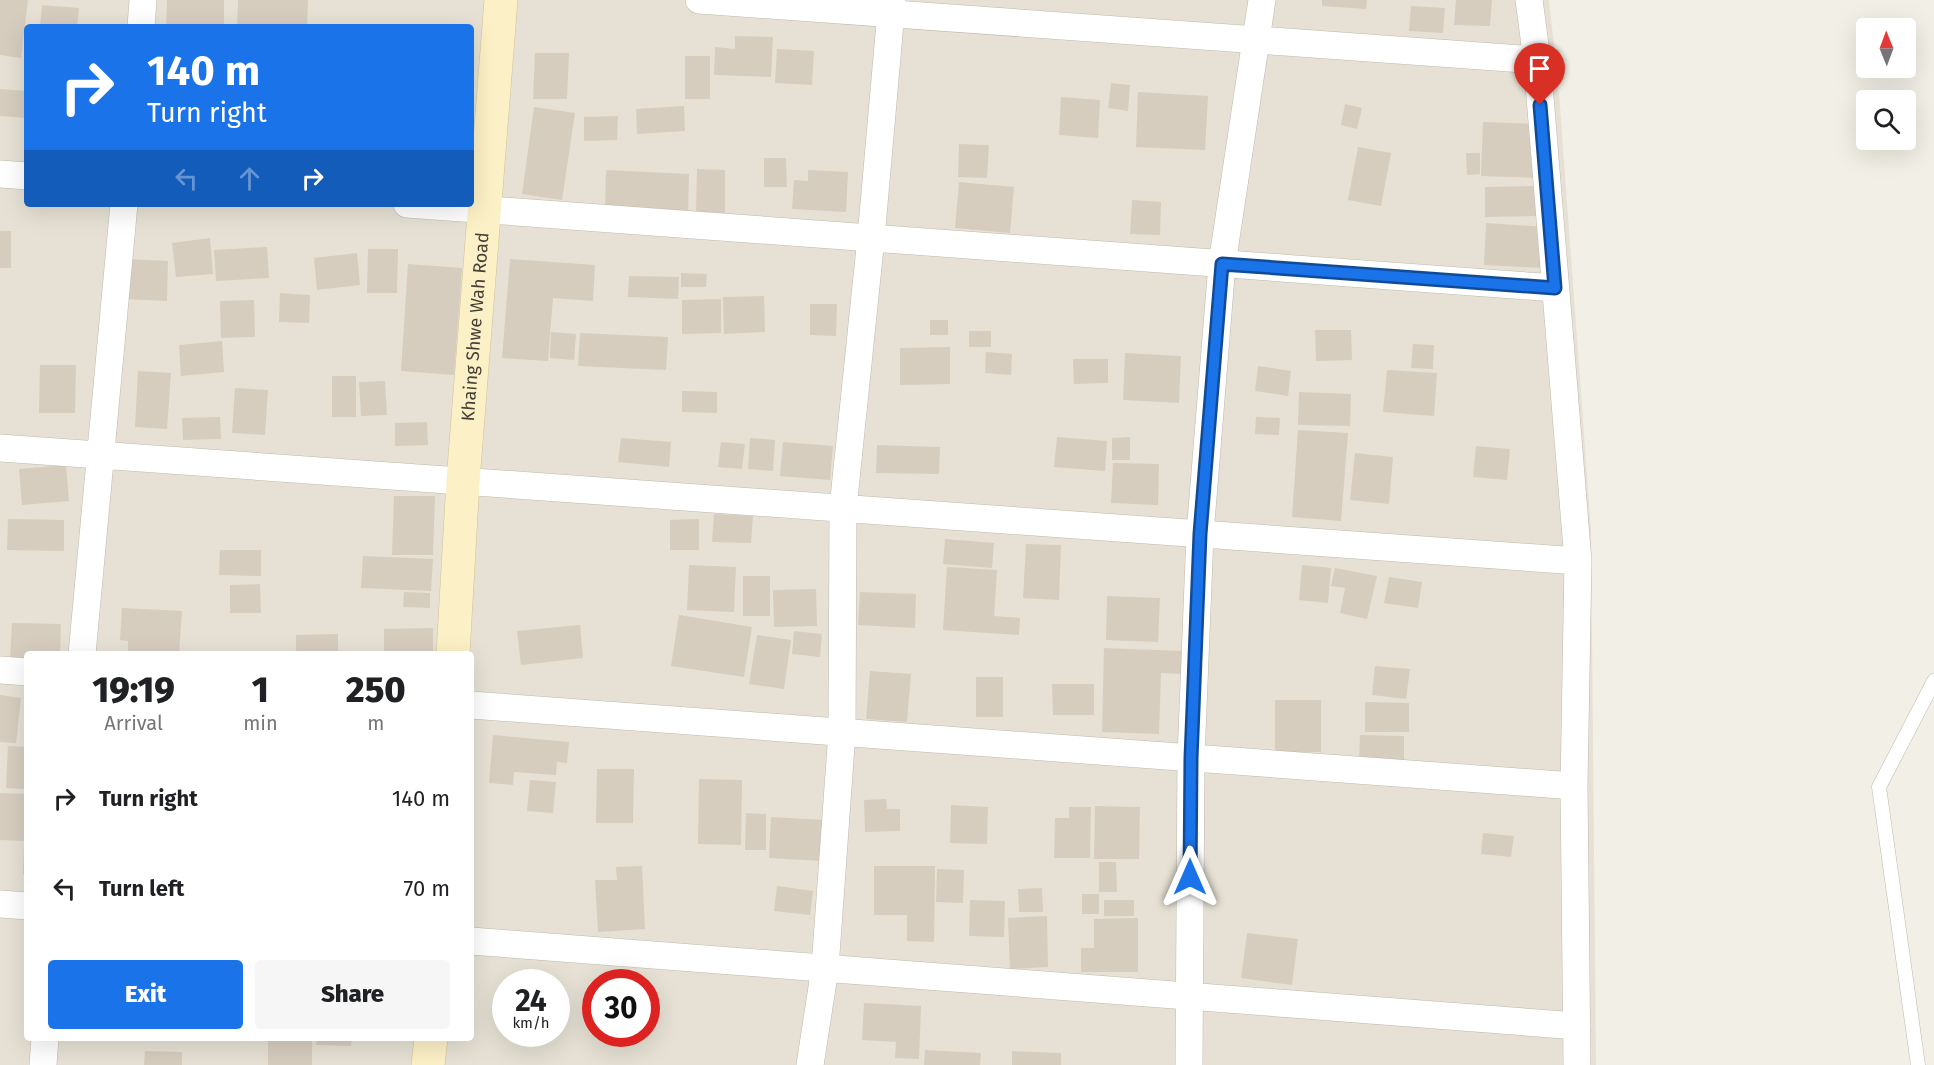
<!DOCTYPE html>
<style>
:root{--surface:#fff;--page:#f6f6f6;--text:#202124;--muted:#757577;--accent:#1a73e8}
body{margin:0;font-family:"Fira Sans",sans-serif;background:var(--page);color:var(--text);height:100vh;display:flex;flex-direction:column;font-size:22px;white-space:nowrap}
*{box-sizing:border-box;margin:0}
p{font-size:20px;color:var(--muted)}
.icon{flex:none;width:33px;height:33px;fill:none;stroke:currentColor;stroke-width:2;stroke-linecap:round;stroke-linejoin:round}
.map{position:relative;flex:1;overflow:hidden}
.panel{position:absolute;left:24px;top:651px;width:450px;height:390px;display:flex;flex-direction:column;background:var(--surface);border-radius:6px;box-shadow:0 6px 24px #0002}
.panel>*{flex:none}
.hud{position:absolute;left:24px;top:24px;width:450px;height:183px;border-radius:6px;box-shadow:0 6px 24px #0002;background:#1a73e8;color:#fff;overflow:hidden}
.needle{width:39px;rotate:359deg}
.tools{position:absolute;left:1856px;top:18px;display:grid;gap:12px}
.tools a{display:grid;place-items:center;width:60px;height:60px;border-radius:6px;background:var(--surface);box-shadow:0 6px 24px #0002;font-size:30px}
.speed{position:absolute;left:492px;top:969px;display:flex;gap:12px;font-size:30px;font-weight:700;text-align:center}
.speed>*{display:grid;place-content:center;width:78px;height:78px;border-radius:50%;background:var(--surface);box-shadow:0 6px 24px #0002;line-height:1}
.speed small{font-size:15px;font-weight:400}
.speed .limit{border:9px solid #d22;background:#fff;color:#111}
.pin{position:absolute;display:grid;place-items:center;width:51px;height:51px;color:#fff;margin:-62px -26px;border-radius:50% 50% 50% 0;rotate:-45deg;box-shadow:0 0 6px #0007}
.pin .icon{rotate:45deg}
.me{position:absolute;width:66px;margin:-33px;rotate:0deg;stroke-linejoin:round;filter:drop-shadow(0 0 4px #0008)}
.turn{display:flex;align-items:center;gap:21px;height:126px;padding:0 24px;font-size:27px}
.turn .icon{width:78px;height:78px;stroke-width:2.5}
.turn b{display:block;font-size:42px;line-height:51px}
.lanes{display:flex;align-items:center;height:57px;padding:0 24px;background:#0003;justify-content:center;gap:30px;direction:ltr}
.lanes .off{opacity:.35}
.eta{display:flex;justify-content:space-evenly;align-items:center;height:102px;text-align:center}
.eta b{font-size:36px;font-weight:800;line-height:42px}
.primary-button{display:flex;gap:12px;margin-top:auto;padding:12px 24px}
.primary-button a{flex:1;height:69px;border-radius:6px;background:var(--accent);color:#fff;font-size:24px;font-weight:800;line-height:69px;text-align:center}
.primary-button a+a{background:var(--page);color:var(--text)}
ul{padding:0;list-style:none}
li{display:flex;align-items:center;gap:18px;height:90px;padding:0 24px}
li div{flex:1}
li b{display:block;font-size:22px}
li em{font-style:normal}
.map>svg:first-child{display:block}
.residential{fill:#e6e1d4;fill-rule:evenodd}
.building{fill:#d6cdbf}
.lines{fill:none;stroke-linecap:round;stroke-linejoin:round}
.lane-casing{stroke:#c0b9ac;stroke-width:15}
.street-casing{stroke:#c0b9ac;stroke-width:28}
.secondary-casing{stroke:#d0c298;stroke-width:34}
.lane{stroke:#fff;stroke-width:14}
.street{stroke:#fff;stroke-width:27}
.secondary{stroke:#fcf0c6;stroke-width:33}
.route-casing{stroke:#114b97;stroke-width:15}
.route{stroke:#1a73e8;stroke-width:10}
.labels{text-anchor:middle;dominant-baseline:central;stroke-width:4.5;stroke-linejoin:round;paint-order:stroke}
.street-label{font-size:18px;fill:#453f36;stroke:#fff}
</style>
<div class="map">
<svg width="1934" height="1065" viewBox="0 0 1934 1065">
<rect width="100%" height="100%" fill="#f2efe6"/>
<!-- residential -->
<path class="residential" d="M0,0H1549L1559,93L1591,530L1596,1065H0ZM27,27H471V204H27ZM27,654H471V1038H27ZM506,982H556V1034H506ZM596,982H646V1034H596Z"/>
<!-- building -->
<path class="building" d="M0,0H28L21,58L0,55Z
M167,0H224V27H166Z
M238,0H308L307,27H237Z
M1322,0H1367L1366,9L1322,6Z
M1456,0H1492L1490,26L1454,25Z
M42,5L79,8L77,27H40Z
M1411,6L1445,8L1443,33L1409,31Z
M735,36L773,37L771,77L714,75L715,47L735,49Z
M777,49L814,51L812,85L775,83Z
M535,53H569L567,99H533Z
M685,56H710V99H685Z
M1111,83L1130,85L1128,111L1108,108Z
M0,89L27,91V118L0,116Z
M1138,92L1208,96L1205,150L1136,147Z
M1061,97L1100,100L1098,138L1059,135Z
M1345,104L1362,108L1357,129L1341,125Z
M684,106L685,131L637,134L636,109Z
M534,107L575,113L562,200L522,194Z
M618,116L617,140L584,141V117Z
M1483,122L1540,124L1537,178L1481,176Z
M959,144L989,145L987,178L958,177Z
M1358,147L1391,153L1381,206L1348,200Z
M1466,153H1480V174L1467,175Z
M764,158H786L787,187H764Z
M697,169L725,170V213L696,212Z
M606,170L689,174L688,214L605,210Z
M808,170L848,172L846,212L792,209L794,180L808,181Z
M959,182L1014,187L1010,233L955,228Z
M1536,186V216L1485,217V187Z
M1132,200L1161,202L1160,235L1130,234Z
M1486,223L1545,227L1543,268L1484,265Z
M0,231H11V268H0Z
M210,238L213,274L176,277L172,243Z
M267,247L269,278L216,281L214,250Z
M368,249H398L397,293H367Z
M357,253L360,285L317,290L314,258Z
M124,259L168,261L167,301L122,299Z
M510,259L595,265L593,301L553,298L548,361L502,358Z
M408,264L462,268L454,375L401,371Z
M681,273L707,274L706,287H681Z
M629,276L679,277L678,299L628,297Z
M280,293L310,295L309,323L279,322Z
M764,296L765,332L724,334L723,297Z
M721,299V333L682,334V300Z
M254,300L255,337L221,338L220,301Z
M810,304H837L836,336L810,335Z
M930,320H948V335H930Z
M1315,330H1351L1352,360L1316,361Z
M969,331H991V347H969Z
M551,332L576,334L574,360L550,358Z
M580,333L668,337L666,370L578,366Z
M222,341L224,372L181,376L179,345Z
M1413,344L1434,345L1433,369L1411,368Z
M950,347V384L900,385V348Z
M986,352L1012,354L1011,375L985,373Z
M1125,353L1181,356L1179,403L1123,400Z
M1073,359H1108V383L1074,384Z
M40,365H76L75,413H39Z
M1258,366L1291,371L1288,396L1255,391Z
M1387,370L1437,373L1434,416L1383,412Z
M138,371L171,373L167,429L135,427Z
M332,376H356V417H332Z
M385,381L387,415L361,416L359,382Z
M235,388L268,390L265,435L232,433Z
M682,391L717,392V413L682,412Z
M1299,392L1351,394L1350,426L1298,425Z
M220,417L221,439L183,440L182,418Z
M1256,417L1280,418L1279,435L1255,434Z
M427,422L428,445L395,446V423Z
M1298,430L1348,433L1341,521L1292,517Z
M1057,437L1107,441L1105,471L1054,467Z
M1130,437V460H1112V438Z
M621,438L671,442L669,467L618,462Z
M750,438L775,440L773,471L748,469Z
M721,442L745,444L742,469L718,467Z
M783,442L833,446L830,480L780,476Z
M877,445L940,447L939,474L876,473Z
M1476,446L1510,449L1507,480L1473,477Z
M1355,453L1393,457L1389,504L1350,500Z
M1113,463L1159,464L1158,505L1111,503Z
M66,465L69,501L22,505L19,469Z
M394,496H435L433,555H392Z
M714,514L753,516L751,543L712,542Z
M8,519L64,520V551L7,550Z
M699,519V550H670V520Z
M945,539L994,543L992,568L943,564Z
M1026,544L1061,545L1059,600L1023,598Z
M220,550H261V576L219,575Z
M363,556L433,559L431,591L361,588Z
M689,565L736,567L734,612L687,610Z
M1302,565L1331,568L1328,603L1299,600Z
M947,567L997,570L994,616L1020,618L1019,635L943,630Z
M1335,568L1377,576L1367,619L1340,613L1345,588L1331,586Z
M743,576H770V616H743Z
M1389,577L1422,582L1418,608L1384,603Z
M260,584L261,613H230V585Z
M816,589L817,626L774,627L773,590Z
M404,592L430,593V608L403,607Z
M860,592L916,594L915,628L858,625Z
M1107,596L1160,598L1158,642L1106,640Z
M122,608L182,611L179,654H128V641L120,640Z
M679,615L752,627L744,677L671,666Z
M12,623L61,624L60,654H27V658H10Z
M580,625L583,658L521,665L517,631Z
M433,628V654H384V629Z
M794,631L822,634L820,657L792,654Z
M338,634V654H296V635Z
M757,635L791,640L784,689L749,684Z
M1104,648L1182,651L1181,674L1161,673L1159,734L1102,732Z
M1375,666L1410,669L1406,699L1372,695Z
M870,671L911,674L907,722L866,719Z
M976,677H1003V717H976Z
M1052,684H1094V715H1053Z
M0,695L21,698L16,743L0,742Z
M1275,700H1321V752H1275Z
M1365,702L1409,703V732H1365Z
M493,735L569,742L567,763L557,762L556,775L514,772L513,785L489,783Z
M1360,735L1404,736V762L1359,760Z
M8,746L27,747V789L6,788Z
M597,769H634L633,823H596Z
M699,779L742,780L741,845L698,844Z
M530,780L556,782L553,813L527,811Z
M0,793L27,794V841L0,840Z
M886,799L887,809H900V831L865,832L864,800Z
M951,805L988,807L987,844L950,843Z
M1095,806L1140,807L1139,859H1094Z
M1069,807H1091L1090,858H1054L1055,818H1069Z
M746,813L766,814V850H745Z
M771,817L824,820L821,861L769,858Z
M1483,833L1514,836L1511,857L1481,854Z
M24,843L27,844V875L23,874Z
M1099,862H1116L1117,892H1099Z
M642,866L645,929L598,932L595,880H617L616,867Z
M874,866H935L934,942L907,941V915H874Z
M937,869L964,870L963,903L936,902Z
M777,886L813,891L810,915L774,911Z
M1042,888L1043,912H1019L1018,889Z
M1082,894H1099V914H1082Z
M970,900L1005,901L1004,937L969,936Z
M1104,900H1134V916H1104Z
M1047,916L1048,967L1010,969L1008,918Z
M1138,918V972H1081V948H1094V919Z
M1247,933L1298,939L1292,985L1241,978Z
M864,1003L921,1006L919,1059L895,1058L896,1042L862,1040Z
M268,1038H312V1065H268Z
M317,1038H352L351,1046L316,1045Z
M925,1050L981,1053L980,1065H924Z
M145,1051L182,1052V1065H144Z
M1012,1051L1061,1053V1065H1012Z"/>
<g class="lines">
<defs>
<path id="lane" d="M1918,1065L1879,787L1934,681"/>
<path id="street" d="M699,0L1537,60
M1529,0L1537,60L1578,561L1574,786L1577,1065
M141,27L143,0
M0,174L27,176
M407,204L1555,288
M0,448L1578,561
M82,654L124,204
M0,670L27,672
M471,705L1574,786
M0,904L27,906
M471,941L1577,1026
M43,1065L45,1038
M810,1065L825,968L842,732L843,508L871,238L892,0
M1189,1065L1191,758L1200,534L1222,264L1262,0"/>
<g id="secondary">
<path id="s1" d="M453,654L463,481L501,0"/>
<path d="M428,1065L431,1038"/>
</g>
</defs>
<!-- lane casing -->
<use href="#lane" class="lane-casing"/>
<!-- street casing -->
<use href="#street" class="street-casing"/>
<!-- secondary casing -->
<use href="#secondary" class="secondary-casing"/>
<!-- lane -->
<use href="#lane" class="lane"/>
<!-- street -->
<use href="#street" class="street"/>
<!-- secondary -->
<use href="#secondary" class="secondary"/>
</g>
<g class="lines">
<defs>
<path id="route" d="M1190,877L1191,758L1200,534L1222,264L1555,288L1540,105"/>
</defs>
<!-- route casing -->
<use href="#route" class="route-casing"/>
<!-- route -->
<use href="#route" class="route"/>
</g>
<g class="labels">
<!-- street labels -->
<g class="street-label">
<text stroke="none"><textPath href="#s1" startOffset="328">Khaing Shwe Wah Road</textPath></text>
</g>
</g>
</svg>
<div class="tools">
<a><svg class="needle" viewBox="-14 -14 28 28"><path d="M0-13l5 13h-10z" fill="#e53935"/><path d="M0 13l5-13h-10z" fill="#757577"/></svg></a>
<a><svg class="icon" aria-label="search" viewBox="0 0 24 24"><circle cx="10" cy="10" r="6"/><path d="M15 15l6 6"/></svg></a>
</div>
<div class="speed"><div>24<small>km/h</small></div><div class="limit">30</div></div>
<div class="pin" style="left:1540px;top:105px;background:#d93025"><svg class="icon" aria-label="arrive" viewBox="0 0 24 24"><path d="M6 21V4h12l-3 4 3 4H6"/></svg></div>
<svg class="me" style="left:1190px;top:877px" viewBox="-20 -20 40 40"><path d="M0-17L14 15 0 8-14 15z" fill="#1a73e8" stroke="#fff" stroke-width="4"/></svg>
<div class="hud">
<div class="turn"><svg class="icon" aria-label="right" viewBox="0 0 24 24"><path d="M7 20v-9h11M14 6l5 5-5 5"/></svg><div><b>140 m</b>Turn right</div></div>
<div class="lanes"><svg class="icon off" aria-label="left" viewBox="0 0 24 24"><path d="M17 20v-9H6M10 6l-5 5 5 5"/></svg><svg class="icon off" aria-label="ahead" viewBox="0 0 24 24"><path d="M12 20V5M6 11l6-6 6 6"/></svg><svg class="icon" aria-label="right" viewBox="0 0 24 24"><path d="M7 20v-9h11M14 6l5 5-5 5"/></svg></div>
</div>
<section class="panel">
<div class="eta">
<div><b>19:19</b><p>Arrival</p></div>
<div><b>1</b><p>min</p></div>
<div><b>250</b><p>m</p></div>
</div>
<ul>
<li><svg class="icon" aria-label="right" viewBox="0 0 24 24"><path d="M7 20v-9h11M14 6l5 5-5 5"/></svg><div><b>Turn right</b></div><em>140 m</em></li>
<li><svg class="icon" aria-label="left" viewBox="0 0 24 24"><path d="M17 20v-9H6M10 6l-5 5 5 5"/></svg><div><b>Turn left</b></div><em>70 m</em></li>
</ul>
<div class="primary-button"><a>Exit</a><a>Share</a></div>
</section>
</div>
